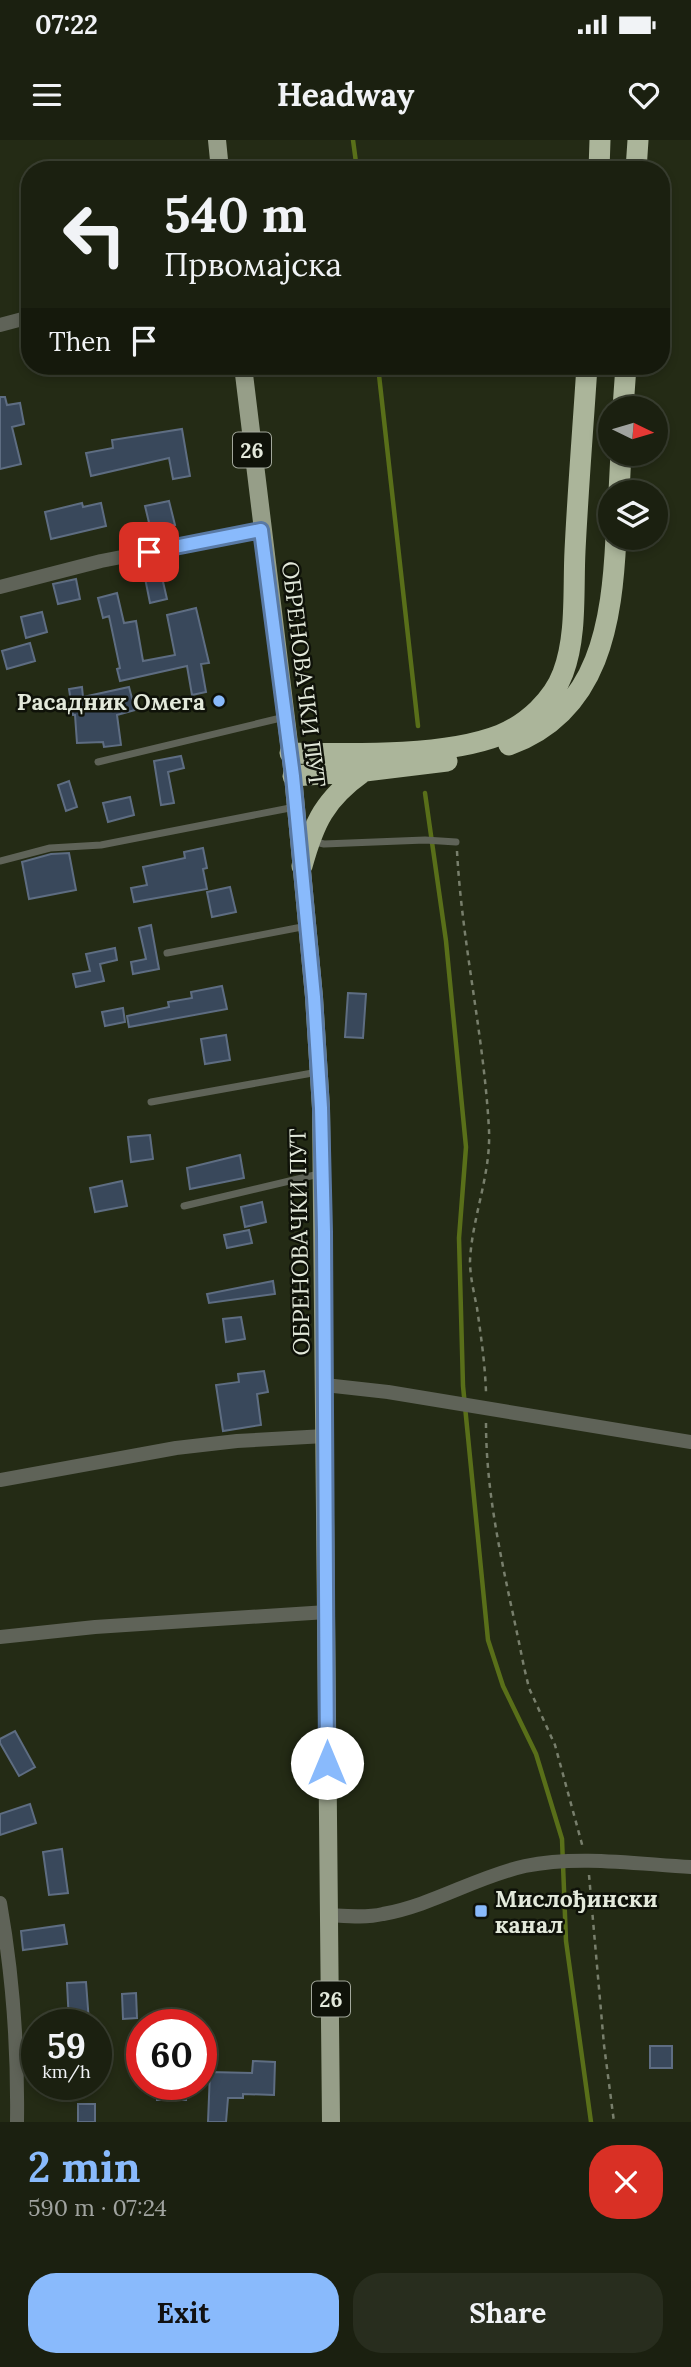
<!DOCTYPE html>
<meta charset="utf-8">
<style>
:root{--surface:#1b2010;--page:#282d1e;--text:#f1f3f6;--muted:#a0a39f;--line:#393e30;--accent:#89bafc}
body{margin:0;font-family:Lora,serif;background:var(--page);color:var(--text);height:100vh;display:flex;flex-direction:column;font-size:26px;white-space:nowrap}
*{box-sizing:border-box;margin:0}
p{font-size:23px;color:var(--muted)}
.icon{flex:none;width:38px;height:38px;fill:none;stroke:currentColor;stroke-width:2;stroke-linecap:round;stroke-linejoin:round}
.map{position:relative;height:1982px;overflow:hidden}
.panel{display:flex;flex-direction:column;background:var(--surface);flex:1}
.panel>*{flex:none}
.banner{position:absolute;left:21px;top:21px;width:649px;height:214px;border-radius:28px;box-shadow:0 4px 10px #0003,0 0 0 2px var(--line);background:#1b2010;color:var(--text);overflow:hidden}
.needle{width:46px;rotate:95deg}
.tools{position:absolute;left:598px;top:256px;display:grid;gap:14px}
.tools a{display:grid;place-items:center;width:70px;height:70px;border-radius:50%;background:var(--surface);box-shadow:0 4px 10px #0003,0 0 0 2px var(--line);font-size:35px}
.speed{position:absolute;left:21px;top:1869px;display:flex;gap:14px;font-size:35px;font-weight:700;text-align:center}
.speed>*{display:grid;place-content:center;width:91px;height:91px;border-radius:50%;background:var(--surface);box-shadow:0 4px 10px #0003,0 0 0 2px var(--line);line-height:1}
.speed small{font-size:18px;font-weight:400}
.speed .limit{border:10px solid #d22;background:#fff;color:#111}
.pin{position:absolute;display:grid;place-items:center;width:60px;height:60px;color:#fff;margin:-30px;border-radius:14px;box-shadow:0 4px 10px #0006}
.me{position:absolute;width:77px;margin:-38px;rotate:0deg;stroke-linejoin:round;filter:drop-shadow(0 0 5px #0008)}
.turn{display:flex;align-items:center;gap:24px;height:147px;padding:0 28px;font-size:32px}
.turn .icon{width:91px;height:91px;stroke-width:2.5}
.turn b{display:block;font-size:49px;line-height:60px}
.then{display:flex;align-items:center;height:66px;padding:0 28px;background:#0003;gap:14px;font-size:26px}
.round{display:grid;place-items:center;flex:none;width:74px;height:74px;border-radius:28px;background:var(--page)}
.head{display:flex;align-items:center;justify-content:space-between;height:119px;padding:0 28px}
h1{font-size:42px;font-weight:700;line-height:52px;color:var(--accent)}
.action{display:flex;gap:14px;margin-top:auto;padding:14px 28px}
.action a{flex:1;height:80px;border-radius:28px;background:var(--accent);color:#111;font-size:28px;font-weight:700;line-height:80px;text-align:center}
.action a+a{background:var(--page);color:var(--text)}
.status{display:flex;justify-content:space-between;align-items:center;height:49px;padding:0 35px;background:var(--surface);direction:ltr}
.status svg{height:19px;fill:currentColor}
header{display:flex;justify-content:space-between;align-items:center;height:91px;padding:0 28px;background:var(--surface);font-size:32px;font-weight:700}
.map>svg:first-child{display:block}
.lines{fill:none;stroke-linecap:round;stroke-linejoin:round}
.stream{stroke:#596f19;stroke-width:4.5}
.building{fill:#39485b;stroke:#5e6d82;stroke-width:2}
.path{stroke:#787f6c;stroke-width:2.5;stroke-dasharray:5 5;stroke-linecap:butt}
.lane{stroke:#5f6358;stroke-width:7}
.street{stroke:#5f6358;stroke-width:14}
.primary{stroke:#969e88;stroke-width:18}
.highway{stroke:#abb59a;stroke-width:21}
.route-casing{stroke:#5979a4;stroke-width:18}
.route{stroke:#89bafc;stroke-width:12}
.poi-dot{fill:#89bafc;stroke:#0f1209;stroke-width:2.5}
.labels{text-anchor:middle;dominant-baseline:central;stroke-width:5;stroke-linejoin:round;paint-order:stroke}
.shield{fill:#0f1209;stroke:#a3a89c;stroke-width:2}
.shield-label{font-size:21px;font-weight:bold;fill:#e3e9db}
.street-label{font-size:23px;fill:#e3e9db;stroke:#0f1209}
.poi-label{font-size:23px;font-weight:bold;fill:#e3e9db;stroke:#0f1209;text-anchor:end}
</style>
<div class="status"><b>07:22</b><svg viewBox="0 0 49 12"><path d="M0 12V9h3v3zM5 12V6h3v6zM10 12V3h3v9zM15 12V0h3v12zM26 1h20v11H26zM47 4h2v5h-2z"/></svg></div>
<header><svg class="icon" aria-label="menu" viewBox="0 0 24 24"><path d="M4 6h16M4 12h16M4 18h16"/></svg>Headway<svg class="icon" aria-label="heart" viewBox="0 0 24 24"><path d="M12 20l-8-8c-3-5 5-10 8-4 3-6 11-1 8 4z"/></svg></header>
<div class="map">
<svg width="691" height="1982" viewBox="0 0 691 1982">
<rect width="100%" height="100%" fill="#242b15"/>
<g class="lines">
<!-- stream -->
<path class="stream" d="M353,0L357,30
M378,226L418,586
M425,653L446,801L466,1007L459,1098L463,1246L488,1500L503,1546L536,1614L562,1699L566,1801L591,1982"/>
</g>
<!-- building -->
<path class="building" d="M0,257H5L7,265L20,263L24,284L12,287L21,324L0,329Z
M182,289L190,336L173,339L169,318L91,336L86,313L113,308L112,300Z
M169,361L175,385L151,391L145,366Z
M82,363L83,367L101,363L106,386L51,399L45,372Z
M164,419L167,432L161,433L167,459L150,463L142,423Z
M76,439L80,459L58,464L53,444Z
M117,453L124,483L136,481L143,521L175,515L167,475L196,468L209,523L201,524L206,552L192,555L187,526L120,541L117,529L120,528L109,476L103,478L98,458Z
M42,472L47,492L26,498L21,477Z
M30,503L35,521L7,529L2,511Z
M82,547L83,557L129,547L135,570L117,575L121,605L104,607L103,602L77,603L75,575H73L69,549Z
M181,616L184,628L168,632L174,663L161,665L154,621Z
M69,641L77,667L66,671L58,645Z
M130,657L134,675L108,682L103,663Z
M203,708L207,728L203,729L207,749L134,762L131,748L147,745L143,727L185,718L184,712Z
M69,713L76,750L29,759L22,722L51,714Z
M230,747L236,772L212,777L207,752Z
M151,785L159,829L133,834L131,822L146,819L139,788Z
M115,808L117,820L100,824L104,841L76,847L73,834L90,831L86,814Z
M222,846L227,869L129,887L127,876L169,867L168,862L192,858L191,852Z
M348,853L366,854L363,898L345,897Z
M123,868L125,882L105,886L102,872Z
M226,895L230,920L205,924L201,899Z
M150,995L153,1019L131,1022L128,997Z
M240,1015L244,1038L190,1049L187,1028Z
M122,1041L127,1066L95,1072L90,1048Z
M262,1062L266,1082L245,1087L241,1067Z
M249,1090L252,1103L227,1108L224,1095Z
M273,1141L275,1154L209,1163L207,1154Z
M241,1177L245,1199L226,1202L223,1179Z
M264,1231L268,1252L257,1254L261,1285L223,1291L216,1245L239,1242L238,1234Z
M15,1591L35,1627L19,1636L0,1603V1599Z
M30,1664L36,1683L0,1695V1674Z
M62,1709L68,1753L49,1755L43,1712Z
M64,1785L67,1804L23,1810L21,1791Z
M86,1842L89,1882L69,1883L67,1843Z
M136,1853L137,1878L123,1879L122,1854Z
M650,1906H672V1928H650Z
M253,1921L275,1922L274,1955L243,1954V1958H228L226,1982H208L210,1932L252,1933Z
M157,1944H186V1960H157Z
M78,1964H95V1982H78Z"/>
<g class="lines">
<!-- path -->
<path class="path" d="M457,711C462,804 484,896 489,990C491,1035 472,1077 470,1121C470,1136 474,1153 477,1168C481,1196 485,1224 486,1252
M486,1283C486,1366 508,1446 524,1527L529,1548L555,1605L583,1708
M589,1735L604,1905L614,1982"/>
<!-- lane -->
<path class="lane" d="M98,622L285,577
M311,701L324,704L425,700L456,702
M0,721L50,708L101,705L295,667
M167,813L307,786
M151,962L318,932
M184,1066L319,1034"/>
<!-- street -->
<path class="street" d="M0,185L30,177
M0,447L101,421L261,390
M325,1245L388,1252L691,1302
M0,1340L176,1308L237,1301L325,1296
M0,1497L95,1487L327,1472
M0,1763C13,1836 18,1908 17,1982
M330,1775C347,1776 366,1778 383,1774C433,1765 476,1737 525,1726C578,1715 637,1724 691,1727"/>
<!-- primary -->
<path class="primary" d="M217,0L220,30
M243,226L293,636L314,857L321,968L331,1982"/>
<!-- highway -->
<path class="highway" d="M599,30L600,0
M636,30L638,0
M623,268L626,226
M619,352L621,313
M509,605C600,572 612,481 616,397
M290,613C351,614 444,617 500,595C527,584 553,560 563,533C577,496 573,450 575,411C578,349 583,288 587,226
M293,636L365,631L447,621
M302,726C314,682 325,659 363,632"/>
</g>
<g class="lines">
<defs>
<path id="route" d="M149,412L261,390L293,636L314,857L321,968L324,1092L327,1623"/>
</defs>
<!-- route casing -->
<use href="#route" class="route-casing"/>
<!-- route -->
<use href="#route" class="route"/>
</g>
<!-- markers -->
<g class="poi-dot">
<circle cx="219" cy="561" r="7"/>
<rect x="474" y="1764" width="14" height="14" rx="3.5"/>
</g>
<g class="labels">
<!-- shield labels -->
<g class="shield">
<rect x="233" y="292.5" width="38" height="35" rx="5"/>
<rect x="312" y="1841.5" width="38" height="35" rx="5"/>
</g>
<g class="shield-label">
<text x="252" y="310">26</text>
<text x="331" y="1859">26</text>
</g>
<!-- street labels -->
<g class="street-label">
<text transform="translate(304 534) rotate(83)">ОБРЕНОВАЧКИ ПУТ</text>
<text transform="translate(299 1102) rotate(-91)">ОБРЕНОВАЧКИ ПУТ</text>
</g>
<!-- poi labels -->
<g class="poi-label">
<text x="205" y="561">Расадник Омега</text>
<text x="495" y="1758" text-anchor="start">Мислођински<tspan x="495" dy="26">канал</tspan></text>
</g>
</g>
</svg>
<div class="tools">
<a><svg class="needle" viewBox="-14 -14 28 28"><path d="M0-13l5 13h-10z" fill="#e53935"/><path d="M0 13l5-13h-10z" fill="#a0a39f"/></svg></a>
<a><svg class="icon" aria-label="layers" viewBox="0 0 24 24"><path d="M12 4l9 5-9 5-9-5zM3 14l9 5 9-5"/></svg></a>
</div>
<div class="speed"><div>59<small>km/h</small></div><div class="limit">60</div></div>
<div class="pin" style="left:149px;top:412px;background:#d93025"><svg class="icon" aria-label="arrive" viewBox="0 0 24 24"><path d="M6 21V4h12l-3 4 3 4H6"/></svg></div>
<svg class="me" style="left:327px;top:1623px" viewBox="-20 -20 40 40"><circle r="19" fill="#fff"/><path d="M0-13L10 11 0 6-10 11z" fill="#89bafc"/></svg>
<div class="banner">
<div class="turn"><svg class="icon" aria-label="left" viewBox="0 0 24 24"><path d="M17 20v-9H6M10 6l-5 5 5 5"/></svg><div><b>540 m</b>Првомајска</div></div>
<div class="then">Then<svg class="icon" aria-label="arrive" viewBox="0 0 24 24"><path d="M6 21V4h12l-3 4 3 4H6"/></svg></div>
</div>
</div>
<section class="panel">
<div class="head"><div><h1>2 min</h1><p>590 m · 07:24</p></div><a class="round" style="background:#d93025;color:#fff"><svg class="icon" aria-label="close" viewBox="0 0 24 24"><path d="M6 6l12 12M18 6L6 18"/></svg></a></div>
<div class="action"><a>Exit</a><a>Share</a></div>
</section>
